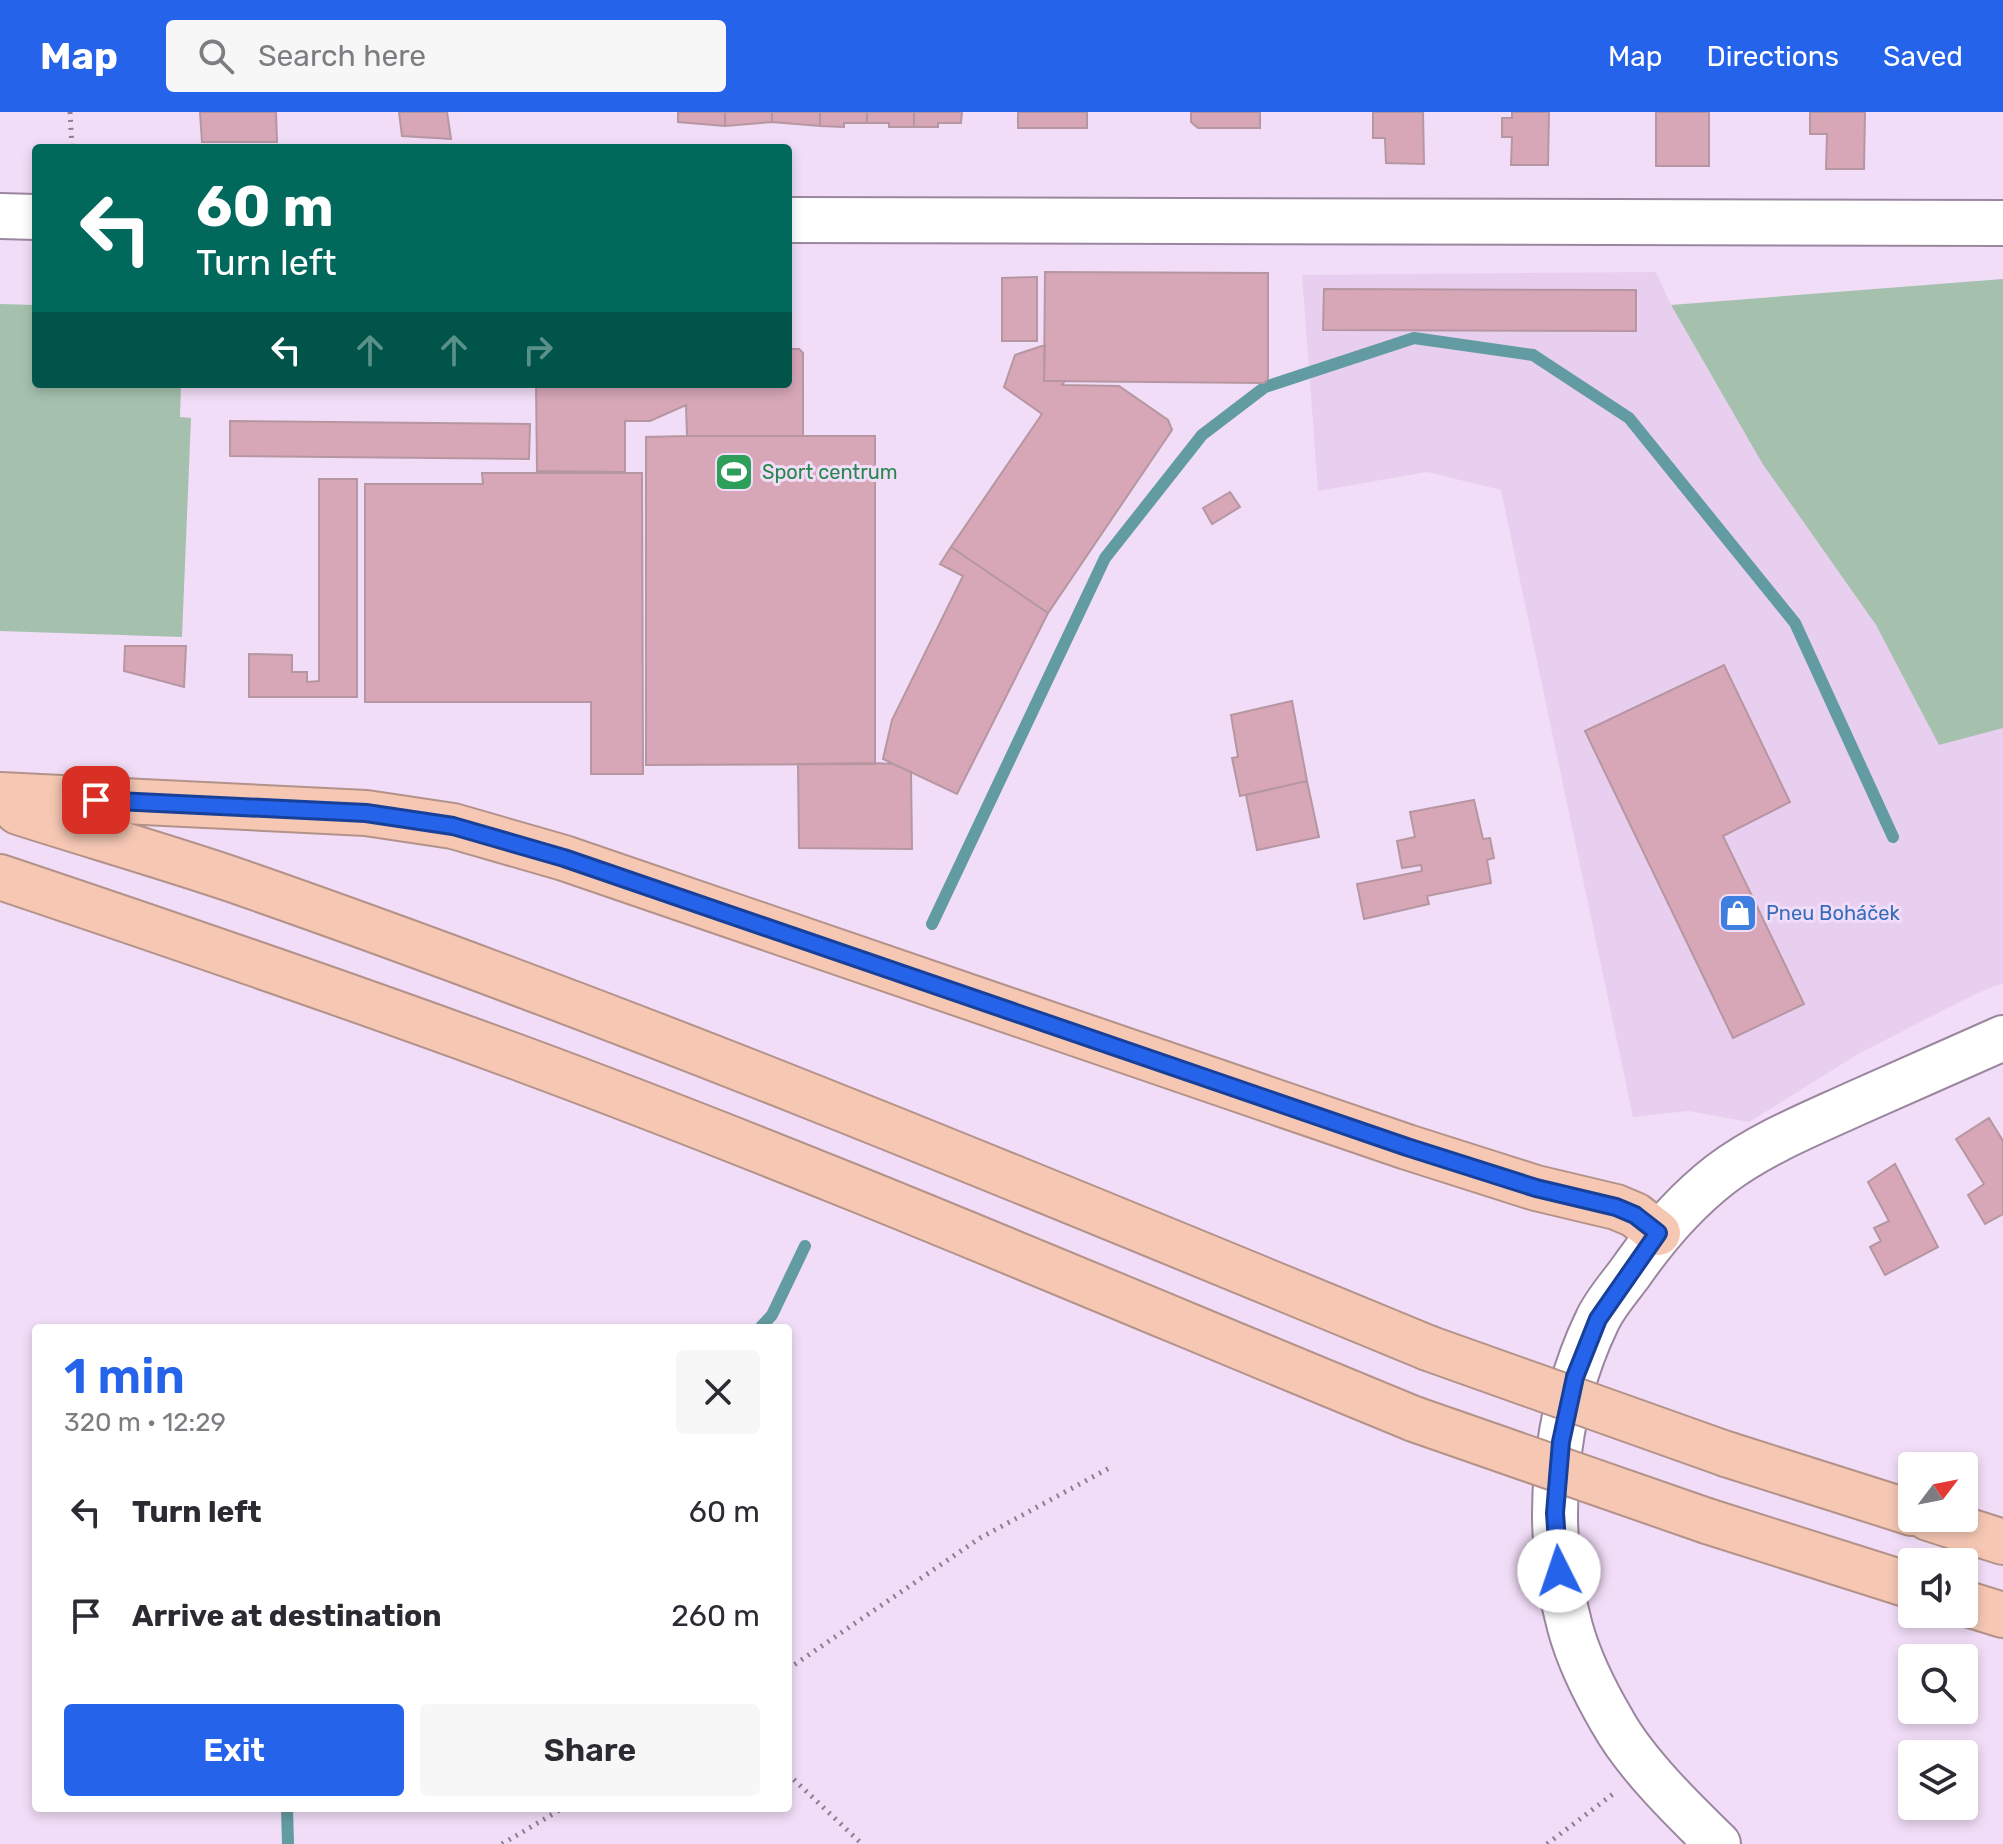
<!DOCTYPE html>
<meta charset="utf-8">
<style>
:root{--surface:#fff;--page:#f7f7f7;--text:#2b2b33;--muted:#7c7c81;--accent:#2563eb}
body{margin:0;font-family:Rubik,sans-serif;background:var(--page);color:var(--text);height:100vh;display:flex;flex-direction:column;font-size:30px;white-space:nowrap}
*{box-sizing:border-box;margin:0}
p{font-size:26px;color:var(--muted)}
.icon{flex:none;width:44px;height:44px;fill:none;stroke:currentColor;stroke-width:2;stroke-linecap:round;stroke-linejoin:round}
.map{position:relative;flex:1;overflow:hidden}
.drawer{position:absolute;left:32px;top:1212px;width:760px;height:488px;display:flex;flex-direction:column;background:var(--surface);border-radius:8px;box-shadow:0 4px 12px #0003}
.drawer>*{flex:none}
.guide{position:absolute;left:32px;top:32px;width:760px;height:244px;border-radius:8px;box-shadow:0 4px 12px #0003;background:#00695c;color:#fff;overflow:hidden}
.needle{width:52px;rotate:58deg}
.controls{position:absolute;left:1898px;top:1340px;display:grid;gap:16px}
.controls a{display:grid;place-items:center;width:80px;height:80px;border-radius:8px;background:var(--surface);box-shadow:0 4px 12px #0003;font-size:40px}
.pin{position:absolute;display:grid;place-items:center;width:68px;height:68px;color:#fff;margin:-34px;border-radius:16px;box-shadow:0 4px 12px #0006}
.me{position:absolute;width:88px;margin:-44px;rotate:356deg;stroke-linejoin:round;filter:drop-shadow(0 0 6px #0008)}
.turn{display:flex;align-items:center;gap:28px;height:168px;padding:0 32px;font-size:36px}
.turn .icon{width:104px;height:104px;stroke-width:2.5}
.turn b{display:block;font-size:56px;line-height:68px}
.lanes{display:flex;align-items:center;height:76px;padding:0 32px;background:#0003;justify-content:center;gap:40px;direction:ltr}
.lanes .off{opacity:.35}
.round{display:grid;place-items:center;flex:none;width:84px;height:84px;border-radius:8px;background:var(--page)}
.overview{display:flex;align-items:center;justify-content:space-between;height:136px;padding:0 32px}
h1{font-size:48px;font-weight:600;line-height:60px;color:var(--accent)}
.button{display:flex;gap:16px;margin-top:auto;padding:16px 32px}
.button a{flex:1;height:92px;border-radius:8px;background:var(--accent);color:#fff;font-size:32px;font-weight:600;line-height:92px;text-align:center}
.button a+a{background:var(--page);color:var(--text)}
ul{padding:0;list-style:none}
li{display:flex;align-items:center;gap:24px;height:104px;padding:0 32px}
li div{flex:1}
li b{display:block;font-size:30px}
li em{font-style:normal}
header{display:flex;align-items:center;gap:48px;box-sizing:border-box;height:112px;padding:0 40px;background:var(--accent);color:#fff}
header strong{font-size:38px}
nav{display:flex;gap:44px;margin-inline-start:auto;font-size:28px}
.search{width:560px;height:72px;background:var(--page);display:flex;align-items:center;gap:20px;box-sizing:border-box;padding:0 28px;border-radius:8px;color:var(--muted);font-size:30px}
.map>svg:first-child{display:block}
.built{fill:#e8cfef}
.green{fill:#a5c1ad}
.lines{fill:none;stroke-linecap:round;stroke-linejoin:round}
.stream{stroke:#629ba1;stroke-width:12}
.building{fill:#d7a7b8;stroke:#b696a1;stroke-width:2}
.minor-casing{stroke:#9a879f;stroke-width:48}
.highway-casing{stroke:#b39289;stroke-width:48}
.path{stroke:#8b7e8f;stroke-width:5;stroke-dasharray:2 6;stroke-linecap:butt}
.minor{stroke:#fff;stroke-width:44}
.highway{stroke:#f6c8b4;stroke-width:44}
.highway-bridge-casing{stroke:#b39289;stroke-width:48;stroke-linecap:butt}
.highway-bridge{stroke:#f6c8b4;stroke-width:44}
.route-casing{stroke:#184099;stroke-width:20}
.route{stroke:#2563eb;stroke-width:14}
.labels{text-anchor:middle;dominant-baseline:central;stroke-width:6;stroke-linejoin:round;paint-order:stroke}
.leisure-label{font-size:20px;fill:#27864d;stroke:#f1ddf7;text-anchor:start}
.shop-label{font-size:20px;fill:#366cbe;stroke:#f1ddf7;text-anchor:start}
</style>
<header>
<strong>Map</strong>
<div class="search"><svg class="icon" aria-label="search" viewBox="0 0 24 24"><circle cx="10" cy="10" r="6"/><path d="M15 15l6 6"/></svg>Search here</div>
<nav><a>Map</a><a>Directions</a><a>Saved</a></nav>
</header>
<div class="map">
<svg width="2003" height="1732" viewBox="0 0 2003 1732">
<rect width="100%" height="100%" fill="#f1ddf7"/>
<!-- built -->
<path class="built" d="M1656,160L1671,193L1762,351L1876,513L1939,632L2003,616V871L1975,882L1858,942L1749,1010L1688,999L1633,1005L1501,378L1427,360L1318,379L1302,163Z"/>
<!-- green -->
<path class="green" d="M2003,167V616L1939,633L1876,513L1762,351L1671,193Z
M0,192L36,193V272H181L180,305L191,306L182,525L0,519Z"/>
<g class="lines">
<!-- stream -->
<path class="stream" d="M932,812L1105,446L1202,323L1265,275L1414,226L1533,243L1629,306L1795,511L1893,725
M760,1216L772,1203L805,1134
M287,1696L288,1732"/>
</g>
<!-- building -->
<path class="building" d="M200,0H276L277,30H202Z
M399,0H447L451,27L402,24Z
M678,0H725V14L678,10Z
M725,0H772V10L725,14Z
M772,0H820V14L772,10Z
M820,0H867V11H844V15L820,14Z
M867,0H914V15H889V11H867Z
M914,0H962L961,11H938V15H914Z
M1018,0H1087V16H1018Z
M1191,0H1260V16H1198L1191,10Z
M1373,0H1423L1424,52L1386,51L1385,26H1373Z
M1512,0H1549L1548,53H1511L1512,25H1502V6H1512Z
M1656,0H1709V54H1656Z
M1810,0H1865L1864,57H1826L1827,22H1810Z
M1045,160L1268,161V267L1264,271L1044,269Z
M1037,165V229H1002V166Z
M1324,177L1636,178V219L1323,218Z
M1045,233L1044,269H1065L1062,273L1119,274L1168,308L1172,318L1048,501L951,435L1042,302L1004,275L1015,243Z
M788,237H799L803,241V324H687L686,293L650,309H625V360L537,359L536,272H788Z
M230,309L530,312L529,347L230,344Z
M687,324H875V652L646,653V325Z
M482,361H642L643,662H591V590H365V372H483Z
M319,367H357V585H249V542L292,543V560H307V570L319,569Z
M1230,380L1240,395L1212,412L1203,396Z
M951,435L1048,501L957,682L883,647L892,608L963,464L940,452Z
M125,534H186L184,575L124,559Z
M1724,553L1790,690L1723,724L1804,892L1733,926L1585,619Z
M1292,589L1307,669L1240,684L1232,646L1238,645L1231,603Z
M875,651L893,652L911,660L912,737L799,736L798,652Z
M1307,669L1319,725L1257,738L1246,683Z
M1474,688L1483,727L1490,726L1494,746L1487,748L1491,771L1427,784L1429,792L1364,807L1357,772L1422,759L1421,753L1402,756L1397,729L1415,725L1410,700Z
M1989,1006L2003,1029V1102L1985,1112L1968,1083L1984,1072L1956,1027Z
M1895,1052L1938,1135L1885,1163L1870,1135L1881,1129L1874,1116L1889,1109L1868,1070Z"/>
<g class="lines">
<defs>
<path id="minor" d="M0,104L36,105
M788,108L2003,111
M1718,1732C1683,1698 1635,1651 1612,1609C1595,1580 1579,1548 1570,1515C1543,1418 1553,1300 1597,1209C1606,1189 1623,1172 1635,1154C1660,1119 1686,1089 1721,1062C1761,1032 1808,1013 1854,992C1904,970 1953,948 2003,926"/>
<path id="highway" d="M0,683L366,701L453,714L564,746L1407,1035L1536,1076L1616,1095L1635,1103L1658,1121
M18,700C90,723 163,744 234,768C639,909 1033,1073 1428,1236
M0,765C176,824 351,884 525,948C825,1059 1119,1186 1414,1307
M1726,1342L1912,1401
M1928,1406L2003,1430
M1707,1409L1912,1474
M1964,1491L2003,1503"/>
</defs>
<!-- minor casing -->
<use href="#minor" class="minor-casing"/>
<!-- highway casing -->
<use href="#highway" class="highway-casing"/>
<!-- path -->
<path class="path" d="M70,0L72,36
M788,1557L980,1426L1113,1354
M788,1662L862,1732
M502,1732L563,1696
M1547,1732L1613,1682"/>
<!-- minor -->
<use href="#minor" class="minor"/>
<!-- highway -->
<use href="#highway" class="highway"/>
<defs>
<path id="highway-bridge" d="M1428,1236L1726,1342
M1414,1307L1707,1409"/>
</defs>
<!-- highway-bridge casing -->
<use href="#highway-bridge" class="highway-bridge-casing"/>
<!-- highway-bridge -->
<use href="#highway-bridge" class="highway-bridge"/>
</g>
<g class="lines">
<defs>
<path id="route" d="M96,688L366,701L453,714L564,746L1407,1035L1536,1076L1616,1095L1635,1103L1658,1121L1598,1207L1575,1265L1561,1330L1555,1401L1559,1459"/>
</defs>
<!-- route casing -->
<use href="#route" class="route-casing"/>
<!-- route -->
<use href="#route" class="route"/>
</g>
<!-- icons -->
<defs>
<symbol id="stadium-square" viewBox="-11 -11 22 22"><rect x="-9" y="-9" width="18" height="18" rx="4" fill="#2e9e5b" stroke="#f1ddf7"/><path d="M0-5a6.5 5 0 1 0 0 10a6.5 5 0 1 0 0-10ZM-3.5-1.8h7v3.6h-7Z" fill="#fff"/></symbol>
<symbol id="shop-square" viewBox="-11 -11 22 22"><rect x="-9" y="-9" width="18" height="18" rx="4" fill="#3f7fe0" stroke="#f1ddf7"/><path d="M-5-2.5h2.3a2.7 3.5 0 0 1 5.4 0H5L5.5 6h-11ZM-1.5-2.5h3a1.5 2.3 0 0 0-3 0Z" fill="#fff"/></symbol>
</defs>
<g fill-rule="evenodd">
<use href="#stadium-square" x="712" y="338" width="44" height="44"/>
<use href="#shop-square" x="1716" y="779" width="44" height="44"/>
</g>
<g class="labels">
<!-- leisure labels -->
<g class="leisure-label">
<text x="762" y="360">Sport centrum</text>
</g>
<!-- shop labels -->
<g class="shop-label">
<text x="1766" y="801">Pneu Boháček</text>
</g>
</g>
</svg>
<div class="controls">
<a><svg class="needle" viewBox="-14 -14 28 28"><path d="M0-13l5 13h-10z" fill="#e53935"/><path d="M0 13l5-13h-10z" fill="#7c7c81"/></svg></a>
<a><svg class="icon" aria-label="sound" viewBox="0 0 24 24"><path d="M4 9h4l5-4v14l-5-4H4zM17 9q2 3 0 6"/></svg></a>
<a><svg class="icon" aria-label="search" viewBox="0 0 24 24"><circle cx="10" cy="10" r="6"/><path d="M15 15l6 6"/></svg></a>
<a><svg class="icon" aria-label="layers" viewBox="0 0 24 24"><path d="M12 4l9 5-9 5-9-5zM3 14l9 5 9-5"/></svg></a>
</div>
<div class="pin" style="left:96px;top:688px;background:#d93025"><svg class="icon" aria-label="arrive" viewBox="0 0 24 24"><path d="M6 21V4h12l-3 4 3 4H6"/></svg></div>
<svg class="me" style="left:1559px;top:1459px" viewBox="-20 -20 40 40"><circle r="19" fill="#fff"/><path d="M0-13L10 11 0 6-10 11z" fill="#2563eb"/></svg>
<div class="guide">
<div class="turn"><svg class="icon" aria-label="left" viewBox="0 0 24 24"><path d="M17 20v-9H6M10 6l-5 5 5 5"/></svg><div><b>60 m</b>Turn left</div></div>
<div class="lanes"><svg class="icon" aria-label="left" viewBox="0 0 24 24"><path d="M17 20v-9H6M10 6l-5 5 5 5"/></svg><svg class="icon off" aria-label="ahead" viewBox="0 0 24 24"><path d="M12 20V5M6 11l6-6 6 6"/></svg><svg class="icon off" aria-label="ahead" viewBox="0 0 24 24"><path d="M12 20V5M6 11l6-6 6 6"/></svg><svg class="icon off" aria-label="right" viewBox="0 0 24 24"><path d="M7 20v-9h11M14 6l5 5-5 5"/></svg></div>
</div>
<section class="drawer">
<div class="overview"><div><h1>1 min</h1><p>320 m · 12:29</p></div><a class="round"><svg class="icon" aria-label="close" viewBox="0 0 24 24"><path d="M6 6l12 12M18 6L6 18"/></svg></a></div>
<ul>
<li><svg class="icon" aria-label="left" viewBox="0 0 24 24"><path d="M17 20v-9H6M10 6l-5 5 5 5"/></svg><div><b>Turn left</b></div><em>60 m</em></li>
<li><svg class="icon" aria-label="arrive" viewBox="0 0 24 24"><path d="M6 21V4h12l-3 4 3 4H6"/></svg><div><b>Arrive at destination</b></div><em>260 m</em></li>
</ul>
<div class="button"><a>Exit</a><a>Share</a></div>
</section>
</div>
